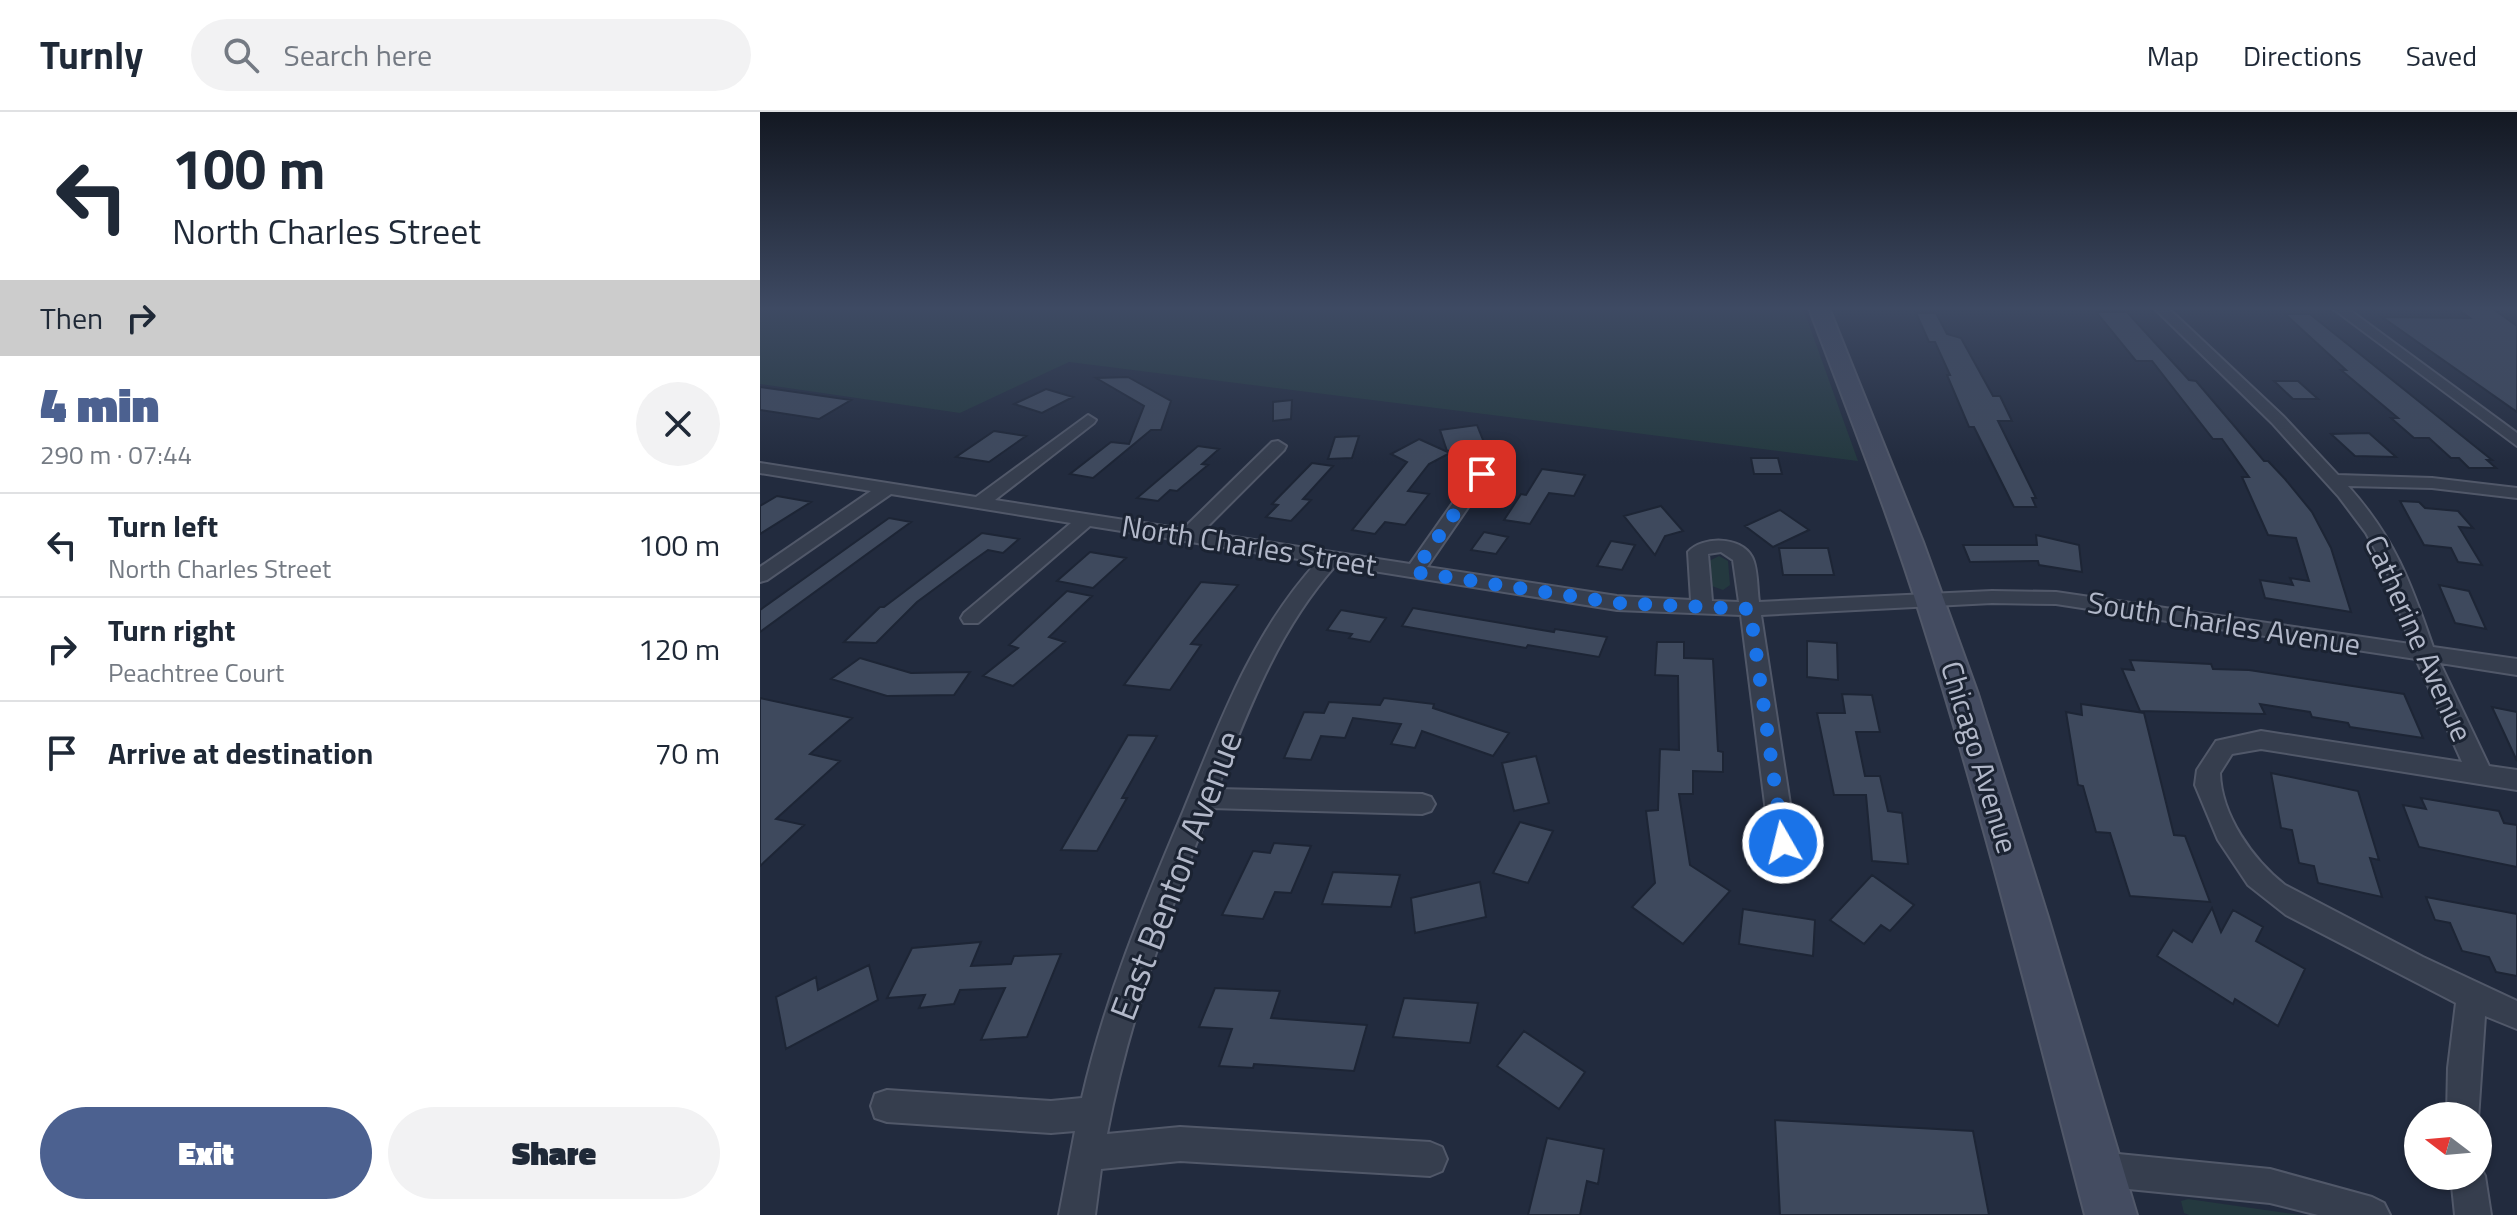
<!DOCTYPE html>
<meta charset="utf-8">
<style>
:root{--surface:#fff;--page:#f2f2f3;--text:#1f2937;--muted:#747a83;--line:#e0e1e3;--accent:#4c6190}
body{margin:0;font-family:"Titillium Web",sans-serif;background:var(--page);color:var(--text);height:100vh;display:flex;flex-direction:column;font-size:30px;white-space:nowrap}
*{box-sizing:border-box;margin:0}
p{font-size:26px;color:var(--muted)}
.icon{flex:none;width:44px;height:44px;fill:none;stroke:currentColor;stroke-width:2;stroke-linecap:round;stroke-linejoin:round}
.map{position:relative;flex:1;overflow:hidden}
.panel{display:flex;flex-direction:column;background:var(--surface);width:760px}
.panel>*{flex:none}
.hud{background:#fff;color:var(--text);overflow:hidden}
.needle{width:52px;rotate:286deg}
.buttons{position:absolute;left:1644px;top:990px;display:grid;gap:16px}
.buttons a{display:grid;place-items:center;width:88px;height:88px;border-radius:50%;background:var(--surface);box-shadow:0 2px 6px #0004;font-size:40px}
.pin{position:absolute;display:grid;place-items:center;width:68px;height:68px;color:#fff;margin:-34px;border-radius:16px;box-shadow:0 4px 12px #0006}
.me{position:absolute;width:88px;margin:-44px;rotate:352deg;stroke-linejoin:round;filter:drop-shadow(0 0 6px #0008)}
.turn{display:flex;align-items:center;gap:28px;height:168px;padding:0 40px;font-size:36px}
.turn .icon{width:104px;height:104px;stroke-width:2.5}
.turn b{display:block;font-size:56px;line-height:68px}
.then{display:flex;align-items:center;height:76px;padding:0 40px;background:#0003;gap:16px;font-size:30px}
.round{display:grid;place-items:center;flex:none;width:84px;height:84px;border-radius:42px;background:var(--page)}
.overview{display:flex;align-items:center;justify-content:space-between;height:136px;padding:0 40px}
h1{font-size:48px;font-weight:800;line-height:60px;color:var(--accent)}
.cta{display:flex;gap:16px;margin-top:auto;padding:16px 40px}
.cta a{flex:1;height:92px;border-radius:48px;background:var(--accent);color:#fff;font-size:32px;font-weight:800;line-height:92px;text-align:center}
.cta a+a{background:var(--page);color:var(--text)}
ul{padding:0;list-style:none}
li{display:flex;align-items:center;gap:24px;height:104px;padding:0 40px;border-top:2px solid var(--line)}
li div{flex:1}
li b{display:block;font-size:30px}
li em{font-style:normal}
header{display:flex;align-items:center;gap:48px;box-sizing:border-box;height:112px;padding:0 40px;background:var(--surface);border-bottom:2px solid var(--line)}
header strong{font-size:38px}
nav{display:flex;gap:44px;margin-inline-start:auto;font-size:28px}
.search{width:560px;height:72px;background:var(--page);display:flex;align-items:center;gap:20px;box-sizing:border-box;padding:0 28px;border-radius:44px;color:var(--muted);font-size:30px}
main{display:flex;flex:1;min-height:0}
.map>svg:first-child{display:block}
.green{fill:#24393f}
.building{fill:#3e495d;stroke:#1d2535;stroke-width:2}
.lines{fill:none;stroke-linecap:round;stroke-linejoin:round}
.minor-casing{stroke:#515869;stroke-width:4}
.secondary-casing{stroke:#515869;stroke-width:4}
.minor{fill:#363e4e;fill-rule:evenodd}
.secondary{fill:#444c61;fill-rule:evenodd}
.route{stroke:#1a73e8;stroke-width:14;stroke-dasharray:0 25.2}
.labels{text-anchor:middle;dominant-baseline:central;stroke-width:6;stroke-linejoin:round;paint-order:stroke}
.street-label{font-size:30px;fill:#b2b8c9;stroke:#1b2332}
.near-street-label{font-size:36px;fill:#b2b8c9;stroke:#1b2332}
</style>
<header>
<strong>Turnly</strong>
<div class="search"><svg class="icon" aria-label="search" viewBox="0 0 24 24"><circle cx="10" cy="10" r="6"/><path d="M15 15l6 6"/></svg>Search here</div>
<nav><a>Map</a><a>Directions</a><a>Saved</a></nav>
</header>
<main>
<section class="panel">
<div class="hud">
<div class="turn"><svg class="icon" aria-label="left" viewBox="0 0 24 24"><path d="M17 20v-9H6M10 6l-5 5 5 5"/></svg><div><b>100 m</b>North Charles Street</div></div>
<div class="then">Then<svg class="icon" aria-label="right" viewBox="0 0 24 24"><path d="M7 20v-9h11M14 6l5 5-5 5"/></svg></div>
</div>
<div class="overview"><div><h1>4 min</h1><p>290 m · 07:44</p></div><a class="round"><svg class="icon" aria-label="close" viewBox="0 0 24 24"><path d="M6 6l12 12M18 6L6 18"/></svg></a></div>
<ul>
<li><svg class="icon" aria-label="left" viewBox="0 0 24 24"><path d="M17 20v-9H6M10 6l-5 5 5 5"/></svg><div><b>Turn left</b><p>North Charles Street</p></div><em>100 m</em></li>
<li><svg class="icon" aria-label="right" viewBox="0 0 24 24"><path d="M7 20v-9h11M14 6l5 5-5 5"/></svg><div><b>Turn right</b><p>Peachtree Court</p></div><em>120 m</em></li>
<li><svg class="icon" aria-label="arrive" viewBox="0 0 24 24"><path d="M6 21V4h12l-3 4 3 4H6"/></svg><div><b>Arrive at destination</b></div><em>70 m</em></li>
</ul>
<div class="cta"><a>Exit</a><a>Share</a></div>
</section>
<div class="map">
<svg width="1757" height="1103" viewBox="0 0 1757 1103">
<rect width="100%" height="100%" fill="#222b3e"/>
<!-- green -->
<path class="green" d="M0,196H1043L1098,349L309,250L200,301L0,272Z
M959,444L968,449L970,473L963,478L949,473L947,450Z
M1428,1087L1541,1103H1429L1424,1101L1421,1089Z"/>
<!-- building -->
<path class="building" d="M1696,196H1732L1757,214V300L1622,205L1710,206Z
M1336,200H1367L1429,268L1436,269L1504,349H1508L1525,367L1552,400L1571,436L1591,500L1505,486L1500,468L1533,473L1530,466L1549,469L1536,426L1508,423L1482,365H1489L1462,327H1453L1392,249H1376Z
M1156,201H1176L1187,222L1201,226L1233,284H1240L1252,309H1238L1276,386H1272L1276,395H1254L1214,315H1209L1187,263H1190L1175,230H1169Z
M1525,202H1550L1732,348H1727L1736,356H1709L1699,346H1691L1669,326H1654L1631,306H1638L1581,258H1586Z
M368,265L411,289L401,318H391L333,366L310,362L351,330L369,332L384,294L336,266Z
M1514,269H1538L1558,287H1533Z
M0,275L91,288L59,307L0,298Z
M286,277L313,285L282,301L254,292Z
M532,288L531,307L513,309V290Z
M717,313L725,333L687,339L680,318Z
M234,319L266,324L229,350L196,345Z
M1609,321L1636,345L1595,344L1571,322Z
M599,324L592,346L568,347L575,325Z
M659,327L690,341L669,352L648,379L669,382L645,413L625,410L615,422L592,418L647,350L631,342Z
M438,334L459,337L442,352L448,353L417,379L410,378L398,389L377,386Z
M991,346H1018L1022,362H994Z
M552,351L573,354L543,387L551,388L531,409L506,405L518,393L512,392Z
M782,357L825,363L814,384L789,381L770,412L744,408L761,382L766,383Z
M17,384L51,390L0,422V394Z
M1640,389L1659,390L1665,396L1698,399L1713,416L1699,415L1722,453L1698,450L1691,436L1664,433Z
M901,394L923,419L905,424L895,443L864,404Z
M1020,398L1049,418L1013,435L985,414Z
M129,406L151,410L0,520V498Z
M724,420L748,425L736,442L711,438Z
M222,421L259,427L243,441L228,438L211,450L157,490L116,531L84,530L120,495H124Z
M1276,423L1319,433L1322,460L1279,453L1278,449L1210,450L1203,433H1277Z
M851,429L875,433L862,458L837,454Z
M1019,436H1068L1074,463H1023Z
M330,440L366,446L333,476L297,469Z
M441,470L478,473L431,532L441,533L410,578L364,573Z
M1679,473L1709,479L1726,517L1695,511Z
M307,479L332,484L289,525L305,530L253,574L223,564L258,536L249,533Z
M653,496L794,520L795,517L847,525L839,545L768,533L766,536L642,514Z
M581,498L626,506L610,530L589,526L592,522L567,518Z
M1047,529L1077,531L1078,568L1047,565Z
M897,530H924V546L953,547L958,639L963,640V660L933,659V682H919L930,753L970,779L923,832L872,795L895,771L886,699L898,698L900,637L919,638L918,564L895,563Z
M100,546L151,561L210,560L194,583L127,584L71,567Z
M1370,548L1451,552L1453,557L1489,558L1644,582L1663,626L1590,615L1588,611L1552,605L1550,600L1500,592L1505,602L1380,599L1362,557L1374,558Z
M1082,582L1112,583L1120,620H1096L1105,664H1120L1128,699L1142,701L1148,752L1112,749L1106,683H1074L1057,601H1085Z
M0,586L92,606L50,642L80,649L16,707L44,713L0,754Z
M624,586L674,592L673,596L749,621L733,644L662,619L655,636L631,632L641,612L593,606L585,626L561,624L551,648L524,646L544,600L564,601L569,590L620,593Z
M1321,592L1384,601L1414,723L1425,724L1450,790L1370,784L1350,721L1336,720L1323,674L1318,673L1306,600L1322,603Z
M1732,595L1757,600V649Z
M368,623L397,624L362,686H367L337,739L301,738Z
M776,644L789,691L754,699L742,651Z
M1511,661L1598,679L1619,748L1610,746L1622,785L1558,771L1554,754L1539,751L1532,718L1521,716Z
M1661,686L1739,699L1744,711L1757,713V755L1659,735L1643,693L1666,697Z
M760,710L793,719L768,771L733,761Z
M514,731L551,734L531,781L515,780L503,807L462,803L493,739L510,741Z
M573,760L640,763L631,795L562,792Z
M1112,763L1154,793L1130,819L1121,813L1104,832L1070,808Z
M720,770L726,805L655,821L651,786Z
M1666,785L1757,802V864L1736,860L1729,845L1702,839L1690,811L1675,808Z
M1452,796L1461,820L1473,798L1503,815L1496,829L1545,857L1518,914L1475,887L1473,892L1397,844L1413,818L1432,830Z
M983,797L1055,808L1053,844L979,832Z
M221,830L211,854L251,852L254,844L301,842L267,925L221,928L245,876L200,878L194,892L159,896L165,883L127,886L152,836Z
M109,853L118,888L26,937L16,885L56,865L58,878Z
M455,876L520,879L511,906L607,913L594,959L494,952L493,956L459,954L472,917L439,915Z
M644,886L718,891L710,931L633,925Z
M764,919L825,960L799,997L737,954Z
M1015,1008L1213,1019L1229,1103H1020Z
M787,1026L844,1037L838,1072L827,1069L820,1103H768Z"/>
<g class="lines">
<defs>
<path id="minor" d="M1394,196H1408L1524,305L1578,363L1672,366L1757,376V386L1672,376L1588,374C1634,425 1651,471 1673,535L1757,547V563L1680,551L1729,654L1757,658V678L1501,637L1472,642L1460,661C1461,703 1493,748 1525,773L1663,845L1757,889V917L1725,904L1718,1007V1004H1687L1688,956L1696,891L1526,803L1488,773L1458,728L1435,673L1437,658L1456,629L1501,619L1702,650L1656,547L1296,492L1232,491L1001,503L1036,731L1032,739L1023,742L1014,739L1010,731L981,503L857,498L576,453C518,518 489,596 457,677L662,682L671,685L675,692L671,699L662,702L450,696C408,803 368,909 347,1022L420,1015L670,1030L682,1035L687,1047L682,1059L670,1064L420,1049L341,1057L335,1103H299L315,1019L291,1021L127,1010L115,1006L111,994L115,982L127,978L291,989L322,986C345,886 383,794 423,700C459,612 492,521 557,450L330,414L218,511H204L201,506L204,501L311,411L131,382L7,468L0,470V455L111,379L0,361V351L216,385L328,303L336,308L334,311L235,388L423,417L512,330L518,329L526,334L524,338L442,420L650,452L716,358L722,357L731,362L667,455L857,484L931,488L928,440C942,424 981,424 992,445C998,456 997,477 999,490L1232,479L1296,480L1650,532L1628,462L1606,421L1579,385L1512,311ZM961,440L973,448L979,490L952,489L948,442Z
M1572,196H1587L1757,321V334Z
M1338,1040L1510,1057L1612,1085L1624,1091L1630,1103H1558L1510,1091L1338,1074L1326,1069L1321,1057L1326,1045Z
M1718,1051L1725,1064L1731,1103H1695L1691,1064H1718Z"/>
<path id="secondary" d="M1049,196H1069L1163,430L1218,582L1288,805L1377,1103H1325C1273,904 1224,705 1162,509C1129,403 1088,300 1049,196Z"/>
</defs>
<!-- minor casing -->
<use href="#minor" class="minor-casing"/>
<!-- secondary casing -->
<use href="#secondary" class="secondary-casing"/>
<!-- minor -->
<use href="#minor" class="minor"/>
<!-- secondary -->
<use href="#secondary" class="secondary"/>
</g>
<!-- sky -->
<linearGradient id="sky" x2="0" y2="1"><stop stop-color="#131822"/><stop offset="0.56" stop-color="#3e4a63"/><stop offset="1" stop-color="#3e4a63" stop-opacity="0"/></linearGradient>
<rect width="1757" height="351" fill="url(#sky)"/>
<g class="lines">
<!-- route -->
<path class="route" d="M722,362L654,460L857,491L990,497L1023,731"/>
</g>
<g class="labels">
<!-- street labels -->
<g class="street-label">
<text transform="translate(489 433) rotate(9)">North Charles Street</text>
<text transform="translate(1464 511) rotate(9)">South Charles Avenue</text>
<text transform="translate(1659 526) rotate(66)">Catherine Avenue</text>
<text transform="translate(1220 645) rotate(73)">Chicago Avenue</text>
</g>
<!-- near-street labels -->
<g class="near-street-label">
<text transform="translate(415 763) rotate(-69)">East Benton Avenue</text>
</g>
</g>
</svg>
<div class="buttons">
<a><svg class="needle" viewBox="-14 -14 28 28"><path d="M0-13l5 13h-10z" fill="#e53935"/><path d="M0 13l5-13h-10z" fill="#747a83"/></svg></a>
</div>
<div class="pin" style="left:722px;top:362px;background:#d93025"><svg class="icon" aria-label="arrive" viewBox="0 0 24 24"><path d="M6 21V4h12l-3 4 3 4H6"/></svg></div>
<svg class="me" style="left:1023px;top:731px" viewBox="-20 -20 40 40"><circle r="17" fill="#1a73e8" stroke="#fff" stroke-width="3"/><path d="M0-11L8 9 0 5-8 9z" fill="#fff"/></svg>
</div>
</main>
